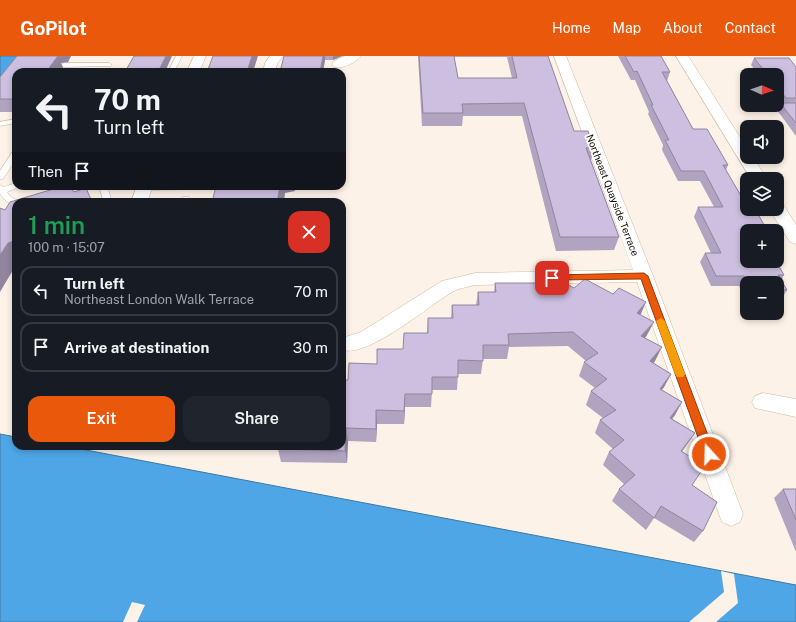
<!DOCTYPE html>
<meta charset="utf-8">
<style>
:root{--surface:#171b24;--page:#20242c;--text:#f1f3f6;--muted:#9ea1a6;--line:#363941;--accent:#ea580c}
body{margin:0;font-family:"Public Sans",sans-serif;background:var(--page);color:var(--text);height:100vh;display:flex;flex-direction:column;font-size:15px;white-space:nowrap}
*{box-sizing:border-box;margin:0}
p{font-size:13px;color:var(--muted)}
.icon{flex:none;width:22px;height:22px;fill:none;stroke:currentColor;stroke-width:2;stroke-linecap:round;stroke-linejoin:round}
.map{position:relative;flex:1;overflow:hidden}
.panel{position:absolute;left:12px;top:142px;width:334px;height:252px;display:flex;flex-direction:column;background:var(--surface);border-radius:12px;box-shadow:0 2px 6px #0003}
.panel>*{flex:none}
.top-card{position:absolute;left:12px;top:12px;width:334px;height:122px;border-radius:12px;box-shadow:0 2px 6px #0003;background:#171b24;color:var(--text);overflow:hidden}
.needle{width:26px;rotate:92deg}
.tools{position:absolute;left:740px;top:12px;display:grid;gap:8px}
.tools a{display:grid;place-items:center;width:44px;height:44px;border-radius:8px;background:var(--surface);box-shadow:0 2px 6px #0003;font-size:20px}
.pin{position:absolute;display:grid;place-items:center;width:34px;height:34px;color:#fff;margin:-17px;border-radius:8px;box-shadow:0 2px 6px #0006}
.me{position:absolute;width:44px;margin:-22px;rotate:340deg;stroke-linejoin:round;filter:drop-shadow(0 0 3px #0008)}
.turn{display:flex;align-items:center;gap:14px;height:84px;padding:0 16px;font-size:18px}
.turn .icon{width:52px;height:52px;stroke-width:2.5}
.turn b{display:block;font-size:28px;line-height:34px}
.then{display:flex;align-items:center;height:38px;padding:0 16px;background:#0003;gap:8px;font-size:15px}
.round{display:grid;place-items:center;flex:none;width:42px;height:42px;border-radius:12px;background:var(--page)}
.summary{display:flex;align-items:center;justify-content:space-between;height:68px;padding:0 16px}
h1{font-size:24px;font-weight:600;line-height:30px;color:#1e9e55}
.primary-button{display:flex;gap:8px;margin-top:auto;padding:8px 16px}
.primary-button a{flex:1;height:46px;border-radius:12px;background:var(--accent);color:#fff;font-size:16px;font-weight:600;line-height:46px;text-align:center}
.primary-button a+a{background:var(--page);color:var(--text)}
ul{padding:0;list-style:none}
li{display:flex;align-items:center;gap:12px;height:50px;margin:0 8px 6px;padding:0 8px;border:2px solid var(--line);border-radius:12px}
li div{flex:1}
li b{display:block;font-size:15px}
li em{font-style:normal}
header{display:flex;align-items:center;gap:24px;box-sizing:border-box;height:56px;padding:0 20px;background:var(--accent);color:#fff}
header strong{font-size:19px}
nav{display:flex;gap:22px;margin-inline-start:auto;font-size:14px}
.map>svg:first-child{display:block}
.water{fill:#4fa6e6;stroke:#3e78a2}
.pier{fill:#fcf2e7}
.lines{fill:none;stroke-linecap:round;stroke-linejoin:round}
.service-casing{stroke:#d0b89c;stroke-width:1}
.minor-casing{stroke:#d0b89c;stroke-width:1}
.service{fill:#fff;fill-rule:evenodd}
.minor{fill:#fff;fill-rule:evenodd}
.wall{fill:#b0a4c1;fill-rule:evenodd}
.shaded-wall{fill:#90869d}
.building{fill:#cdbfe0;stroke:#90869d}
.route{fill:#ea580c;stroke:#983908}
.slow{fill:#f59e0b}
.labels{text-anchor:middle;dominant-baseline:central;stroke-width:3.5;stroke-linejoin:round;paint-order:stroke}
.street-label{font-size:10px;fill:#150d04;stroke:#fff}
</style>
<header>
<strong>GoPilot</strong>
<nav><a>Home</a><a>Map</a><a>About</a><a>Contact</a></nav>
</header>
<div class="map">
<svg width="796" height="566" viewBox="0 0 796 566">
<rect width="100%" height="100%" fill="#fcf2e7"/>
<!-- water -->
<path class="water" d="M0,0H22L0,28Z
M0,378L16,381V390H65L796,529V566H0Z"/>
<!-- pier -->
<path class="pier" d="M721,515L734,518L738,547L716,566H689L724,536Z
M132,546L145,549L137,566H123Z"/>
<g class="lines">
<defs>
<path id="service" d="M176,0H182L174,16H168Z
M109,7L112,9L111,10L64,11L61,9L64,7Z
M16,63V67L0,70V66Z
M13,95H16V103L3,123H0V115Z
M16,127V130L19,131L7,136L11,141L19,145L16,146V150L7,146L0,138V129L4,131Z
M56,130H96L92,132L57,135L53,133Z
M99,130H107L112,146H104Z
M141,130H220L221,131L217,133L144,134H141Z
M183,141H189L190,143L188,146H180Z"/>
<path id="minor" d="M194,0H206L199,16H187Z
M270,0H283L277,8L275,16H263L265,7Z
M345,0H361C356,7 342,13 334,11L332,8L334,5Z
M554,0H566L653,220L743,458L740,466L731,470L722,466L719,458L637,226L475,229C468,231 460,232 454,235C429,249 369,302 342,294V282L361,276L442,225L475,217L633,214Z
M676,0H688L747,92V101H753L767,123H751Z
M137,130H153L147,146H131Z
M777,147L783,148L796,169V188L790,186L769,153H777Z
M763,337L796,343V361L755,352L752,346L755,340Z"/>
</defs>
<!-- service casing -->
<use href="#service" class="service-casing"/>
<!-- minor casing -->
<use href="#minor" class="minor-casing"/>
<!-- service -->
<use href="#service" class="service"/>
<!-- minor -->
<use href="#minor" class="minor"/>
</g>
<!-- wall -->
<path class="wall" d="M17,0H71L68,6L61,7L63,12L60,16H16V56H0V21Z
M284,0H342L333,4H325L323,16H280Z
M418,0H548L574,75L594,91L591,105L619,181L614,194L556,195L522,60H463L462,70H422ZM454,1H507L512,22H458Z
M618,0H661L670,16L667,25L693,73L728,109L726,114L744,145L767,174L766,175H747L784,219L781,224L787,234L781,244H777V227H747V244H746L739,230H711L700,206L705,197H711L694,161L698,151H714L700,125H678L662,94L663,89L648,58L649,56L635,24H631Z
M754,2L796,11V80L777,54L780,47L777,42V19H759L751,9Z
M542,223L574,232L641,259L647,279L645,282L655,305L653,307L671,318L664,331L662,334L682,346L672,363L695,377L682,396L692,429L703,475L694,486L654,462L646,474L612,445L619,433L624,428L603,409L609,396L613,393L595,377L600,364L603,362L586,349L591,335L595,332L579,320L584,306L586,305L568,290L509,291L507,303H483L481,318H458L457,334H432L431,351H405L404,368H377L376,386L348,385L347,407L281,406L278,393L348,324L403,293L427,277L428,262H451L452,249H476L478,236H494L495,227H541Z
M783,433H796V496L774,442Z"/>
<!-- shaded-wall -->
<path class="shaded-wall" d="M56,0H71L68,6L61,7L63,12L60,16H46Z
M166,0H172L165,16H158Z
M252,0H258L253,16H247Z
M323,0H325V4L323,16H320Z
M333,0H342L333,4Z
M280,130H295V135L285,137L284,146H277Z
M16,184V209L0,236V199L8,187Z
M646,246L640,260L637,257Z
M654,266L647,279L635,294L641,280Z
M662,291L655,305L643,319L650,305Z
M671,318L664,331L653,346L660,333Z
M405,338V351L404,368V355Z
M682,346L675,359L663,375L670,362Z
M376,354L377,368L376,386Z
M346,372L348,385L347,407L345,395Z"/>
<!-- building -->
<path class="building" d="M17,0H58L46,16H16V43H0V21Z
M134,0H166L158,16H125Z
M213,0H252L247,16H207Z
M284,0H323L320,16H280Z
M419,0H454L458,22H517L512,0H548L574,75H588L594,91L586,92L619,181H560L524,47L462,48L463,57H423Z
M625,0H661L670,16H662L693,73H707L728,109H723L744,145H747V153H755L767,174H764L765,175H747V205H776L784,219H778L787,234H777V227H748L744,220H716L705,197H721L698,151H723L704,115H681L665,84H669L651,49H653L637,15L634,16Z
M754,2H789L796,11V42H786L777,31V19H768Z
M780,47H796V67Z
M70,130L74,136L86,132L92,146H16V184L8,187L0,199V152L5,154L10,146L60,131L61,133Z
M216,130H280L277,146H212Z
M542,223H557L574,232L585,223L613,238L619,232L646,246L637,257L654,266L641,280L662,291L650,305L671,318L660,333L682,346L670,362L695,377L681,395L705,410L692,429L717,446L703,475L661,450L654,462L619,433L635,419L609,396L624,384L600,364L616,354L591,335L607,323L584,306L598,297L573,276L508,278L509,289H483V305L458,304V321H432V338H405L404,355L376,354V373L346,372L345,395L278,393V390H342V324H348L349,307L377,308V293H403L404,277H428V262H453L452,249H479L478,236H496L495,227H543Z
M783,433H796V464Z"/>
<!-- route -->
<path class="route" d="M644,217L648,220L715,398L713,402L709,403L706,402L704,398L641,223L552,224L548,222L552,219Z"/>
<!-- slow -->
<path class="slow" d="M661,262L665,265L685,318L683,321H677L675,318L656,265Z"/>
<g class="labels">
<!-- street labels -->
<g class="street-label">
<text transform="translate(613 139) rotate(69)">Northeast Quayside Terrace</text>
</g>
</g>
</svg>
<div class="tools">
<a><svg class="needle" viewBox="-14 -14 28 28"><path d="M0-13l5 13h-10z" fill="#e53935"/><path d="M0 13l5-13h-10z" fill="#9ea1a6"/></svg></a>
<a><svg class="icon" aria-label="sound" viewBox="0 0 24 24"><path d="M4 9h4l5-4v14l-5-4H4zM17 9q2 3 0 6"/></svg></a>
<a><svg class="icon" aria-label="layers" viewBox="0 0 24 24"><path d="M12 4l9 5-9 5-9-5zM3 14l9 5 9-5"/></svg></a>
<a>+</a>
<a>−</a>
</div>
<div class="pin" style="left:552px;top:222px;background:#d93025"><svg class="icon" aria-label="arrive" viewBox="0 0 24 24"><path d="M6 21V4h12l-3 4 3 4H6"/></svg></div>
<svg class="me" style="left:709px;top:398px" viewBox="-20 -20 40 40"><circle r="17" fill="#ea580c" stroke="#fff" stroke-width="3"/><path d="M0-11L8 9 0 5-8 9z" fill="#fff"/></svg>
<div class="top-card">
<div class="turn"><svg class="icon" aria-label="left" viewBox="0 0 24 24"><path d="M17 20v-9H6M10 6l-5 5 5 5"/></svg><div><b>70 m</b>Turn left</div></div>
<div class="then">Then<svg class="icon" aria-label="arrive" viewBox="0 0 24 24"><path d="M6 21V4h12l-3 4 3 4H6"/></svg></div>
</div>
<section class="panel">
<div class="summary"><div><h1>1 min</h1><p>100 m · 15:07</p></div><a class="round" style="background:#d93025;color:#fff"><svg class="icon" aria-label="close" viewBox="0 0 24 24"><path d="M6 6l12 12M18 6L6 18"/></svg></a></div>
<ul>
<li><svg class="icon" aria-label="left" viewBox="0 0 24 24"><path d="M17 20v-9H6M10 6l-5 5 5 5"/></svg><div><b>Turn left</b><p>Northeast London Walk Terrace</p></div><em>70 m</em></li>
<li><svg class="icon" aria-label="arrive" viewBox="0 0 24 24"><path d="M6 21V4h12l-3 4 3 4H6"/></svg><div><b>Arrive at destination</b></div><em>30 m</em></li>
</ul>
<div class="primary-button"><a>Exit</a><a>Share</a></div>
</section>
</div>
